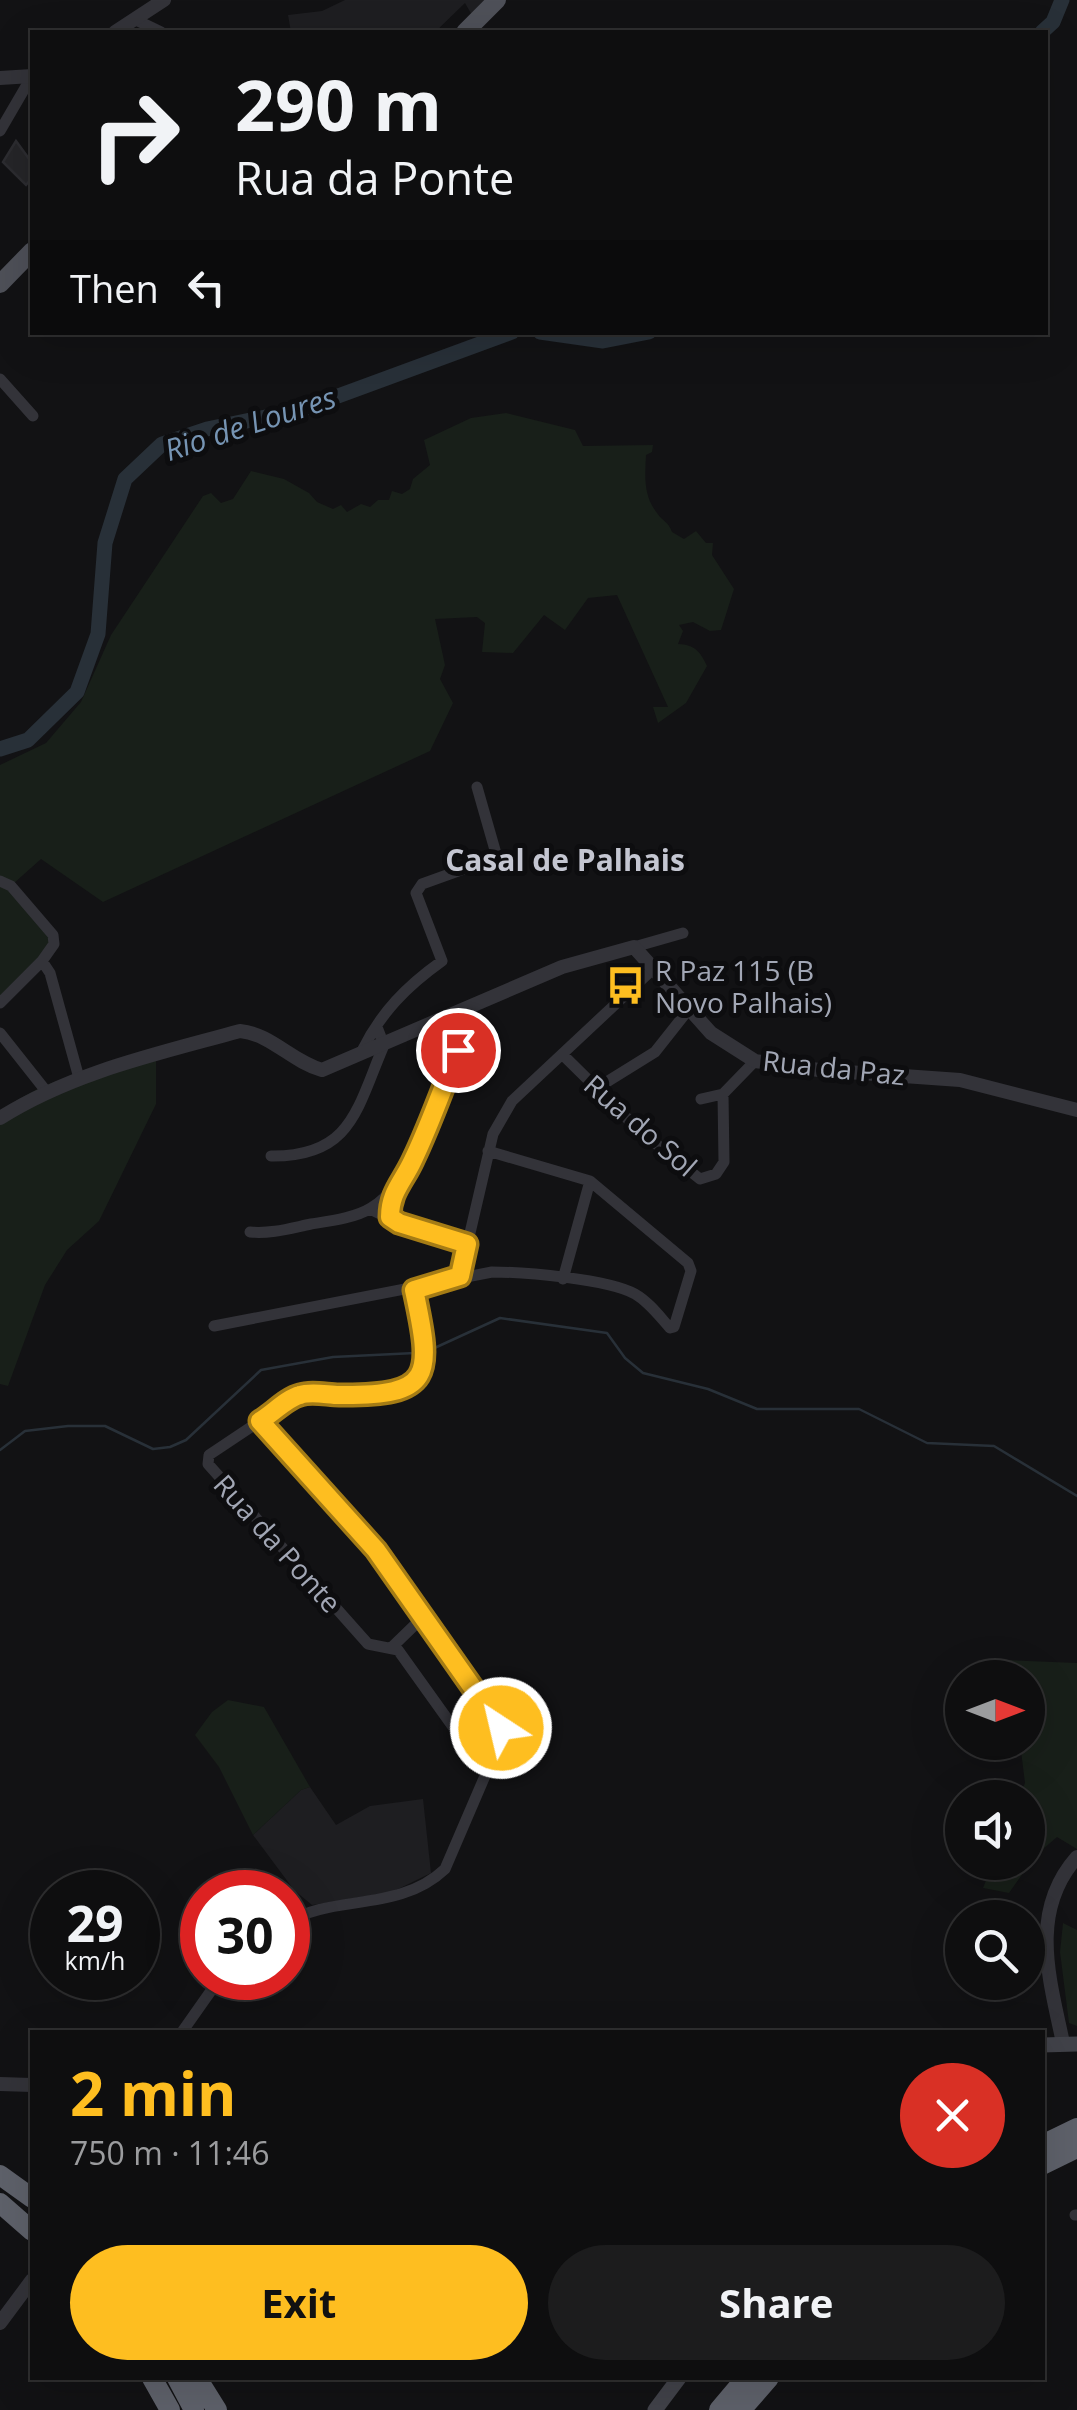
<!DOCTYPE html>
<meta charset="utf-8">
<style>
:root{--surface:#0e0e0f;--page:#1c1c1d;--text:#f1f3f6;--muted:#9b9c9e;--line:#2e2e2f;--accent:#febe20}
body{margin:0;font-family:"Open Sans",sans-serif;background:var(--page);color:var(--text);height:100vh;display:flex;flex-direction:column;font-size:38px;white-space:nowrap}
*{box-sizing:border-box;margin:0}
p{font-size:32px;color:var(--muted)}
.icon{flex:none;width:55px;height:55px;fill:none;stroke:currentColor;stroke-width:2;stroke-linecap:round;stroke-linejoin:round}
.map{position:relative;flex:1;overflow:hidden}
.details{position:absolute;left:30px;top:2030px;width:1015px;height:350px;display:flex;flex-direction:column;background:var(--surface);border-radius:0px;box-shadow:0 10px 40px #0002,0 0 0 2px var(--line)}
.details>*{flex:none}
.banner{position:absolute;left:30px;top:30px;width:1018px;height:305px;border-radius:0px;box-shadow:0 10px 40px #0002,0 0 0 2px var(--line);background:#0e0e0f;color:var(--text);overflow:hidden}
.needle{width:65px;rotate:90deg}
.buttons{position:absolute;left:945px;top:1660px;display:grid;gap:20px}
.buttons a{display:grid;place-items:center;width:100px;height:100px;border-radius:50%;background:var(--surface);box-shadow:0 10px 40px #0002,0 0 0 2px var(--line);font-size:50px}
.speed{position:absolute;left:30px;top:1870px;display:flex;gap:20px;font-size:50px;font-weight:700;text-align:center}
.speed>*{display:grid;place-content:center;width:130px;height:130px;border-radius:50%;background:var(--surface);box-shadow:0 10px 40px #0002,0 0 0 2px var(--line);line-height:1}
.speed small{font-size:25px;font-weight:400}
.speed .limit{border:15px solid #d22;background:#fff;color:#111}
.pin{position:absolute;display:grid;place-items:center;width:85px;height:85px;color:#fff;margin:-42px;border:5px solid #fff;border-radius:50%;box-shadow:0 2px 10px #0007}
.me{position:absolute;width:110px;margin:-55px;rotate:325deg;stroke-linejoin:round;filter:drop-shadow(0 0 8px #0008)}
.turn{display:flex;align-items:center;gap:35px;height:210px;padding:0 40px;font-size:45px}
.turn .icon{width:130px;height:130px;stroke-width:2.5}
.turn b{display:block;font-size:70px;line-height:85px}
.then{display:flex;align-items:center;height:95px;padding:0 40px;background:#0003;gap:20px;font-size:38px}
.round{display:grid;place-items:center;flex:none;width:105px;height:105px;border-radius:52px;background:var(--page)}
.overview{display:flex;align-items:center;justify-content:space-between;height:170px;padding:0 40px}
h1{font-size:60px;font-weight:700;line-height:75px;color:var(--accent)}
.action{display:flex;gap:20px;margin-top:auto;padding:20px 40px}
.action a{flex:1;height:115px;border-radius:60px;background:var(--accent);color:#111;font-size:40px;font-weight:700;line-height:115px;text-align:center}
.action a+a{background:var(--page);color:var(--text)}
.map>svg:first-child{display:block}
.built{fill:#1e1e21}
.green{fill:#181f19}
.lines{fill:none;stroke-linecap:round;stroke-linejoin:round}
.stream{stroke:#283038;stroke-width:2.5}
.river{stroke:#283038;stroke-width:15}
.building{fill:#252528;stroke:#2c2c30;stroke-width:2.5}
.minor{stroke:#333339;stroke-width:11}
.tertiary{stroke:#333339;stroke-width:14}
.secondary{stroke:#414249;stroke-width:15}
.primary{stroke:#4e5058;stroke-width:18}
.motorway{stroke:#5e616a;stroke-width:20}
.route-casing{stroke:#a57c15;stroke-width:25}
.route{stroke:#febe20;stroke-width:18}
.labels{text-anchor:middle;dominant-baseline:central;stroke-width:10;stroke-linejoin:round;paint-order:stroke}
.poi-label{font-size:28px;fill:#a2a7b5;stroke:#0d0d0f;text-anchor:start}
.street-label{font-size:28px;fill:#a2a7b5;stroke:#0d0d0f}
.water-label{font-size:30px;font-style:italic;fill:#7694b3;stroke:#0d0d0f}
.neighbourhood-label{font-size:30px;font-weight:bold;fill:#c4c6d1;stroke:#0d0d0f}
</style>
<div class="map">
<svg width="1077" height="2410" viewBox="0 0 1077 2410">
<rect width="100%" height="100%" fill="#121214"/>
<!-- built -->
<path class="built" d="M345,0H488L473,17L465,3L435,32H291L288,15L322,11Z
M310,1787L336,1825L370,1806L423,1799L431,1873L392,1892L312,1905L294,1890L253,1835L301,1790Z"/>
<!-- green -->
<path class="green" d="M506,413L575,430L583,446L653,445L652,452L646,455C645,476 643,495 657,513C663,522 668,521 672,532L684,539L696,531L706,543H713L712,555L734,589L721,630L710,631L693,622L679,625L683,631L678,644C695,645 700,651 707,666L686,703L658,723L653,707H668L617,595L588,598L565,630L544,615L513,653L482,652L485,623L477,617L435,619L445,665L440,679L453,703L430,751L103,902L41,859L13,884L51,935L49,948L0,1000V765L46,743L81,702L111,635L203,496L211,493L221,503L233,499L251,471L284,479L309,493L317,502L333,509L341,505L347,512L361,504L370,507L378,500H389L392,491L402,494L410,489L413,479L430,465L424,440L471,418Z
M156,1061V1104L99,1221L67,1250L45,1285L8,1386L0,1384V1112C49,1075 97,1068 156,1061Z
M1004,1660L1077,1663V1849L1057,1837L1035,1856L1009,1893L983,1888L993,1863L1028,1862V1798L1019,1797L1025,1783L1020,1743L1028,1742V1678L1007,1677Z
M228,1700L264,1707L310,1787L301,1790L253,1835L219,1767L195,1735L212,1712Z
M1063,1923L1077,1930V2026L1069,2023L1060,1952Z"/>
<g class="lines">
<!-- stream -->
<path class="stream" d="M428,1351L500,1318L607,1333L625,1358L643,1373L708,1389L757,1409H859L927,1443L994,1446L1077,1496
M0,1450L25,1431L68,1426H105L153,1449L170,1447L186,1440L261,1370L333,1357L415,1353"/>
<!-- river -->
<path class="river" d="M1042,32L1053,22L1062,0
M540,332L603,341L649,332
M0,749L28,740L77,692L98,634L105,543L125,479L162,444L207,429L300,410L512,332"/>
</g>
<!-- building -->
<path class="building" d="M16,141L32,163V178L26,185L3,162Z"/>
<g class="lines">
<!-- minor -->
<path class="minor" d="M134,19L161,32
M0,131L32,76
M0,379L33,416
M0,881L11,886L53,935L54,944L42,961L50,973L79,1078
M634,947L683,933
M0,1003L42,961
M0,1033L46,1091
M362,1051C381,1012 407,986 442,961L416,893L422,884L497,857L477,787
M562,1054L641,1132L700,1179L716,1174L724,1162L723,1094L755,1061
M597,1088L655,1052L689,1009
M701,1099L723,1094
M271,1156C352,1157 357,1108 384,1045L377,1027
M370,1209L399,1223L467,1243
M250,1232C271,1234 291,1228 311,1224C330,1221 355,1218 371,1208C419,1179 449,1071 470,1018L472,1005
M460,1276L493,1134L512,1101L653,969
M563,1279L590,1181
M413,1290L423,1365L411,1387L389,1395H299L209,1455L208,1464L368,1644L398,1650L486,1773
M214,1326L492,1272C525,1272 608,1279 635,1294C649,1302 660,1317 670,1328L674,1327L691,1271L688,1263L590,1181L488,1151
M260,1421L376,1550L503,1734L445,1869C399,1913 330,1894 288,1923
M392,1647L423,1617
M182,2032L220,1978
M1075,2215H1077"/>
<!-- tertiary -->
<path class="tertiary" d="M115,32L164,0
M0,78L32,76
M0,1118C73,1072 157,1054 240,1031C271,1034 291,1061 322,1070L562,967L634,947L711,1033L755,1061L819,1070L960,1080L1077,1110
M1063,2043C1050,1980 1028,1912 1077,1857
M0,2084L32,2085
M0,2323L32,2280"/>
<!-- secondary -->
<path class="secondary" d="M1042,2045L1077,2044
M655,2410L679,2378"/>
<!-- primary -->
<path class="primary" d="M465,32L497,0
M0,284L32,251"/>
<!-- motorway -->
<path class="motorway" d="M1042,2145L1077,2128
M1042,2165L1077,2148
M0,2175L32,2198
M0,2203L32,2231
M152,2378L170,2410
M177,2378L194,2410
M197,2378L217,2410
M719,2410L746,2378
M741,2410L769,2378"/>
</g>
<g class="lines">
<defs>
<path id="route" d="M458,1050C443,1087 430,1125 413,1160C403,1182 390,1192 390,1217L399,1223L467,1244L460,1276L414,1290C433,1377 433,1396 339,1395C328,1395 311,1391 300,1395C287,1398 272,1414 260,1421L376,1550L501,1728"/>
</defs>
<!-- route casing -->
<use href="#route" class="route-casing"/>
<!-- route -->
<use href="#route" class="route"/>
</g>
<!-- icons -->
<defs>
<symbol id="bus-bare" viewBox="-9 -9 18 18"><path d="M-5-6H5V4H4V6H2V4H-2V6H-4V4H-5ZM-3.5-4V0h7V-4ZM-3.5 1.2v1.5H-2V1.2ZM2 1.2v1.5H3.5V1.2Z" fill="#febe20" stroke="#0d0d0f" stroke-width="2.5" paint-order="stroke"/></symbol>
</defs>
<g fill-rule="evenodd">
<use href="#bus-bare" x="598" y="958" width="55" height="55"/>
</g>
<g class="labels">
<!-- poi labels -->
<g class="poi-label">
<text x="655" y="970">R Paz 115 (B<tspan x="655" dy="32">Novo Palhais)</tspan></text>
</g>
<!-- street labels -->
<g class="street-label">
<text transform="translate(834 1067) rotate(6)">Rua da Paz</text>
<text transform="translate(641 1125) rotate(41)">Rua do Sol</text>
<text transform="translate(278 1543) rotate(48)">Rua da Ponte</text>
</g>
<!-- water labels -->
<g class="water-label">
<text transform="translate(250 423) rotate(-18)">Rio de Loures</text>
</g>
<!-- neighbourhood labels -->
<g class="neighbourhood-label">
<text x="565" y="859">Casal de Palhais</text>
</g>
</g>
</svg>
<div class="buttons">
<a><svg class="needle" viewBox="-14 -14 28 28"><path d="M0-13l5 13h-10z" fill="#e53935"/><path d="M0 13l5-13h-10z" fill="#9b9c9e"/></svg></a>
<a><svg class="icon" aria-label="sound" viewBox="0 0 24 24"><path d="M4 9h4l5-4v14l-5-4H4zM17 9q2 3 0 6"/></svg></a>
<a><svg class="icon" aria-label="search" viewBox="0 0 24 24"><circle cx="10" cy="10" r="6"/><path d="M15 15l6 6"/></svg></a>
</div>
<div class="speed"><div>29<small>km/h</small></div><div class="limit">30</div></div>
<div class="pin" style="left:458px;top:1050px;background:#d93025"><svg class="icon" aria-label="arrive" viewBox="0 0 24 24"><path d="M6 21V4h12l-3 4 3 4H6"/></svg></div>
<svg class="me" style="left:501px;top:1728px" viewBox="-20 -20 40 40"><circle r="17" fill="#febe20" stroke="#fff" stroke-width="3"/><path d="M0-11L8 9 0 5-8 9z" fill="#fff"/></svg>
<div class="banner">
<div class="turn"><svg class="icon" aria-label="right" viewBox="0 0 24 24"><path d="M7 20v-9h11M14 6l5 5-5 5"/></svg><div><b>290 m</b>Rua da Ponte</div></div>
<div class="then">Then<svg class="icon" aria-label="left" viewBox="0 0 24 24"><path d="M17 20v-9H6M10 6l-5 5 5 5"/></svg></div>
</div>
<section class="details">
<div class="overview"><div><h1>2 min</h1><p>750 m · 11:46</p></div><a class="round" style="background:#d93025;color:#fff"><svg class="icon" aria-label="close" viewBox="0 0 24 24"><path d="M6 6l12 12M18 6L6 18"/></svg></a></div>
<div class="action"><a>Exit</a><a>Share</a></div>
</section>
</div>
